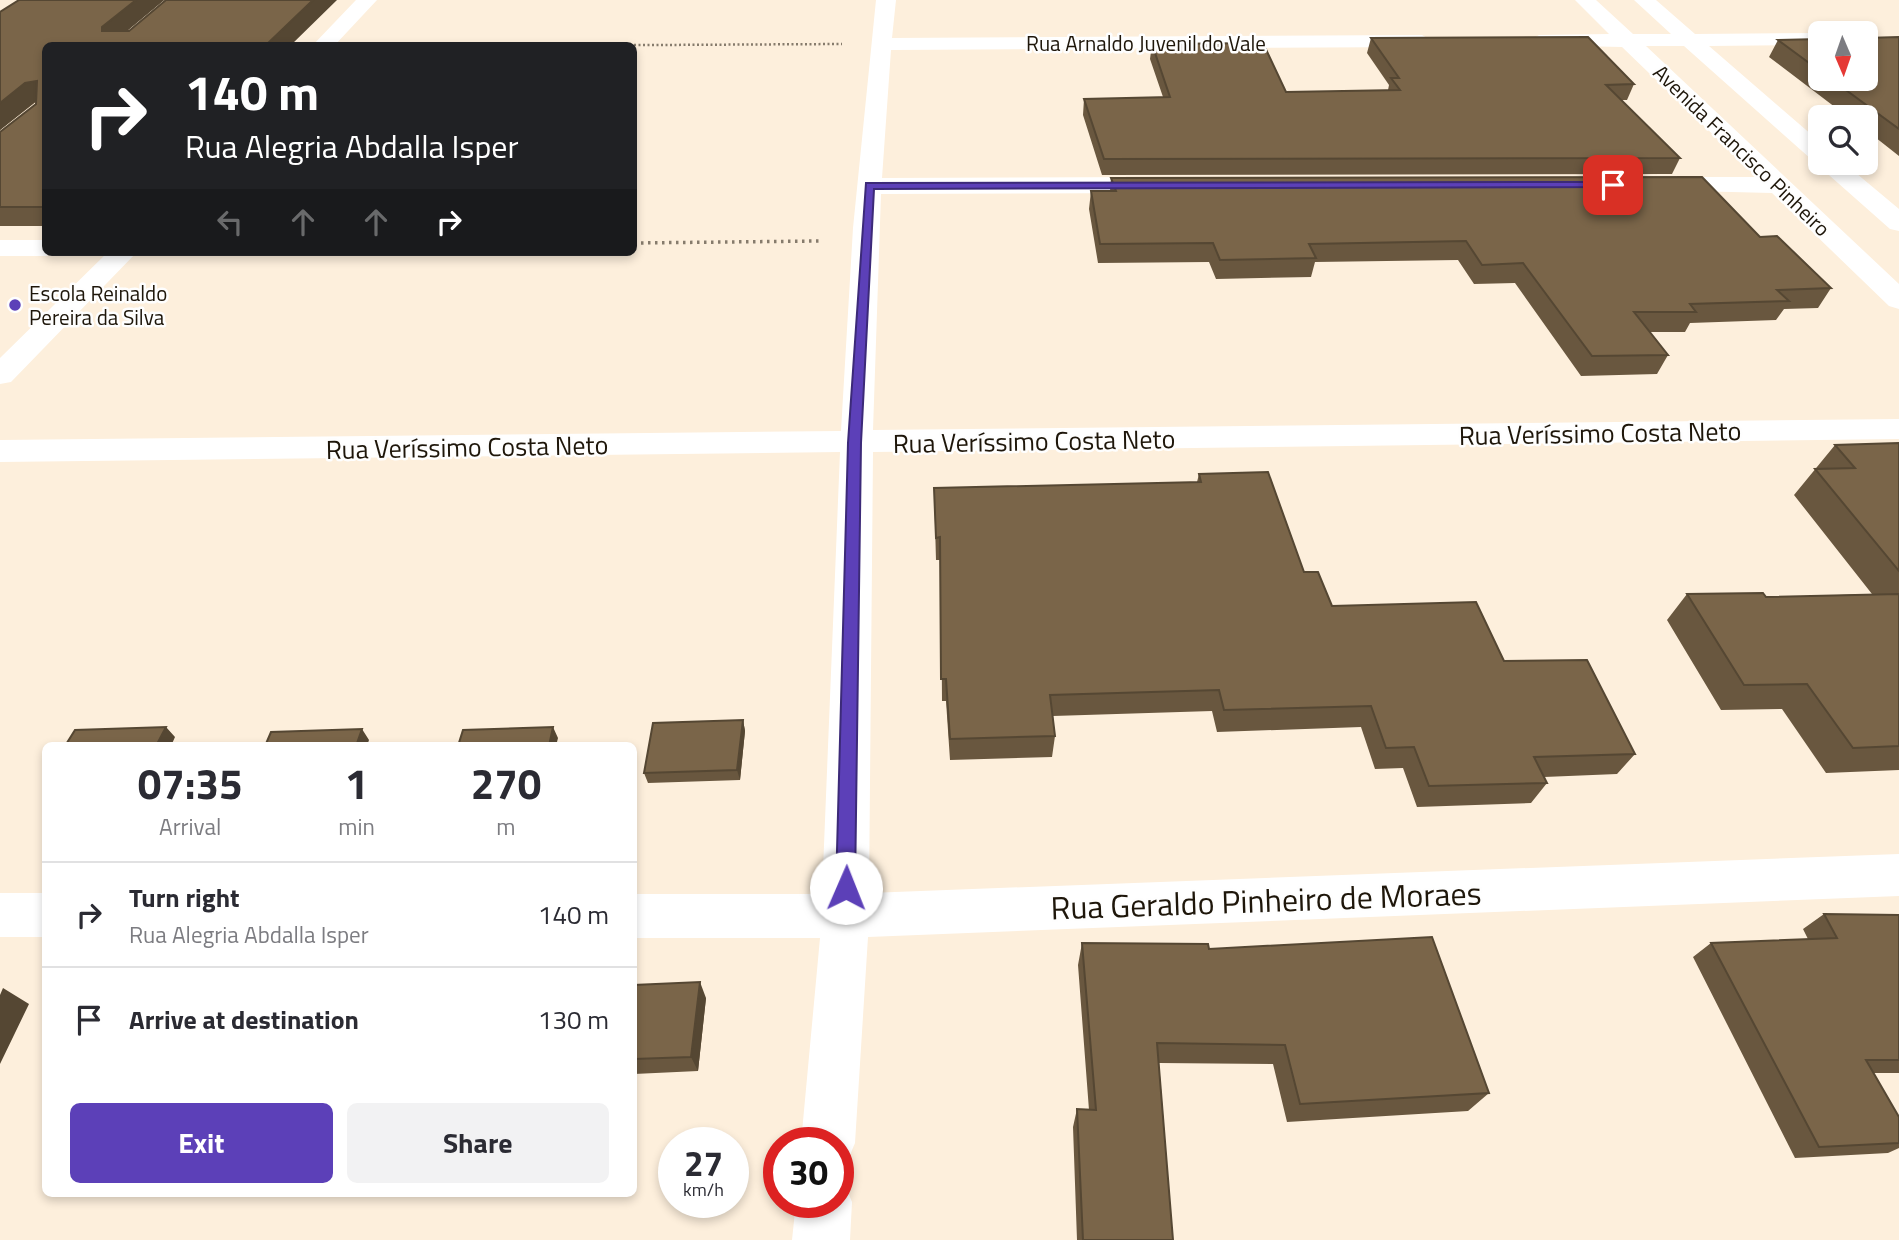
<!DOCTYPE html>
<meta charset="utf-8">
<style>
:root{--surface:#fff;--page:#f2f2f3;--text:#2b2b33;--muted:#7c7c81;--line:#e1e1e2;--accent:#5c40b8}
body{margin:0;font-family:"Titillium Web",sans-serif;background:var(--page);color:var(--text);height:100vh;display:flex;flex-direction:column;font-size:26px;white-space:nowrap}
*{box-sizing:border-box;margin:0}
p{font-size:23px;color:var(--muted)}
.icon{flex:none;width:38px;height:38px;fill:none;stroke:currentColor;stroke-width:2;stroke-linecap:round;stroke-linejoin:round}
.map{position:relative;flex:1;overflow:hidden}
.drawer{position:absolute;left:42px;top:742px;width:595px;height:455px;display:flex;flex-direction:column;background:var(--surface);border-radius:10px;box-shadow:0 4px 10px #0003}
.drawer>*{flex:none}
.hud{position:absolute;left:42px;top:42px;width:595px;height:214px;border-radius:10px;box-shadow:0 4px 10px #0003;background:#202124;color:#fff;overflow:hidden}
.needle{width:46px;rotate:178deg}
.buttons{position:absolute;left:1808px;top:21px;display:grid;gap:14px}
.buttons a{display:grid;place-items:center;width:70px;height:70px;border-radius:10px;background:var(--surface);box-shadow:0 4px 10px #0003;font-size:35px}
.speed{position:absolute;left:658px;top:1127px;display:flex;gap:14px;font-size:35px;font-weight:700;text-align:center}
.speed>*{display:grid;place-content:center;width:91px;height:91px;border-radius:50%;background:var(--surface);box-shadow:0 4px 10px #0003;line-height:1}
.speed small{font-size:18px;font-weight:400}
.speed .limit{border:10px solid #d22;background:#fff;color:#111}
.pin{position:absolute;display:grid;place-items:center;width:60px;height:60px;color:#fff;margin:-30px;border-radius:14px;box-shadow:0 4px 10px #0006}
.me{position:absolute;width:77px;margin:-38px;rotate:1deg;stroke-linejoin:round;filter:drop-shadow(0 0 5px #0008)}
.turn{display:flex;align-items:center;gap:24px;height:147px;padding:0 28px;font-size:32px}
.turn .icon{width:91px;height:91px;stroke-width:2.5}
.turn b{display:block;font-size:49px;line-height:60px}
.lanes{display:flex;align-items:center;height:66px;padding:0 28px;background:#0003;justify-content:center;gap:35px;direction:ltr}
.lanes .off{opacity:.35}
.eta{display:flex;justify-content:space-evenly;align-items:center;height:119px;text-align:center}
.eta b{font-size:42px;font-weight:700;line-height:49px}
.button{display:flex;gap:14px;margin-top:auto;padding:14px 28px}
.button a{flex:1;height:80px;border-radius:10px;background:var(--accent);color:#fff;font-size:28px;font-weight:700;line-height:80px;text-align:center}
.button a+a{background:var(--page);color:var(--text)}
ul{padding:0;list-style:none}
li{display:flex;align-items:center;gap:21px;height:105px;padding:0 28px;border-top:2px solid var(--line)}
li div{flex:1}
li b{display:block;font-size:26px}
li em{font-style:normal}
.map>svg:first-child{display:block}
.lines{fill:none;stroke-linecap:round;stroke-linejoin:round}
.path-far1{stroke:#867b6c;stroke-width:2.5;stroke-dasharray:2 2.5;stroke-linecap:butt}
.path{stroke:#867b6c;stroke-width:3.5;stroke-dasharray:2.5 4.5;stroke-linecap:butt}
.minor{fill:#fff;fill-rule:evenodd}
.wall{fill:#69573f}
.shaded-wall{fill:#554733}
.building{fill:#7a6549;stroke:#554733;stroke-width:2}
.route{fill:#5c40b8;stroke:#3c2a78;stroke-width:2}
.poi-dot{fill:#5c40b8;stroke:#fefefe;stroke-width:2.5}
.labels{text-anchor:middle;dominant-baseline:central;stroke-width:5;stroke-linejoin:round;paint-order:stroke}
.far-street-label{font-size:21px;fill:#1e160a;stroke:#fefefe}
.far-poi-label{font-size:21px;fill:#1e160a;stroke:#fefefe;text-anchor:start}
.street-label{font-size:26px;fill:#1e160a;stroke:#fefefe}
.near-street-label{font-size:32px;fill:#1e160a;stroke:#fefefe}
</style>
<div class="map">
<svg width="1899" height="1240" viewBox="0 0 1899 1240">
<rect width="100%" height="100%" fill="#fdefdc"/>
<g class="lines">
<!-- path-far1 -->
<path class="path-far1" d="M472,46L842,44"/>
<!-- path -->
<path class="path" d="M634,243L820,241"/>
<!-- minor -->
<path class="minor" d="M356,0H377L334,46H312Z
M876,0H896L892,38L1422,35L1432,41L1422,47L891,50L882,178L1164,177L1173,180L1177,185L1173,190L1164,193L881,194L873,430L1899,419V439L873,452L869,893L1899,854V896L868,937L855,1143L847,1162L838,1166V1143H801L820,938H634V894H822L840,452L0,462V440L841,431L853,228Z
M1575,0H1596L1633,34H1671L1634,0H1656L1695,34L1820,33H1822L1820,45L1709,46L1820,142V163H1844L1899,209V231L1890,229L1821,168L1819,161L1811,159L1684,46H1646L1899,284V309L1889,306L1772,193L1649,190L1645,185L1649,180L1658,177H1757L1622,47L1532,45L1529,41L1539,35L1609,34Z
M0,240H46V252H57L46,256H0Z
M108,252H137L11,382L0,384V358Z
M0,893H46V937H0Z
M838,1180L844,1182L852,1202L850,1240H792L796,1202H838Z"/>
</g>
<!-- wall -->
<path class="wall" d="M19,0H164L127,31L337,0L46,46V226H0V132L36,104L37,101L0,130V12Z
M1899,37V156L1866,130V117H1848L1769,57L1778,40L1820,39V79H1866Z
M1371,38L1634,84L1627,100H1621L1680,158L1672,174L1102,175L1083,115L1084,99L1163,97L1150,59L1152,44L1286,92L1388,90L1389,85L1367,53Z
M1111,178L1760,237L1831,288L1818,308L1784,309L1776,320L1690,323L1685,332H1650L1668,355L1657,374L1581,376L1515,283L1474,284L1458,260L1315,262L1311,277L1216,279L1209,262L1098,263L1089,209L1091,191H1110Z
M1899,443V770L1826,773L1782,709L1721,710L1667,620L1687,594L1766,597L1872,594L1794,495L1835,445Z
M1199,474L1304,572L1332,606L1504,661L1635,754L1617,774L1544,777L1547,783L1531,803L1417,807L1403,768L1375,769L1361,727L1217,732L1212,711L1053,716L1055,736L1052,757L950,760L946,701H942L941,560H936L934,488L1197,482Z
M743,720L745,731L740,780L648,783L644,773Z
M1824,914L1899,915V1073H1873L1899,1117V1148L1888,1153L1795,1158L1693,957L1711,943L1808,939L1803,929Z
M1082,943L1209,949L1489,1093L1468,1111L1287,1122L1273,1064L1159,1063L1173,1240H1077L1073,1127L1077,1109L1089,1110L1078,965Z
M634,985L706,998L698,1071L634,1074Z"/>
<!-- shaded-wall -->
<path class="shaded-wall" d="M136,0H164L111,44L102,31V27Z
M313,0H337L290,46H265Z
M37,81L36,101L0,130V103L25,83Z
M743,720L745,731L740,780L737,770Z
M166,727L175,737L171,746H156Z
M553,727L558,738L556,746H549Z
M362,729L369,740L367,746H356Z
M700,982L706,998L698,1071L691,1057Z
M3,988L29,1004L0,1064V995Z"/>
<!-- building -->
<path class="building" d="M19,0H136L102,27V31H129L166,0H313L265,46H46V207H0V132L36,104L37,81L25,83L0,103V12Z
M1588,37L1634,84L1606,85L1680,158L1104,159L1084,99L1170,97L1152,44L1263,43L1286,92L1400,90L1391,78H1399L1371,38Z
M1899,37V129L1831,79H1866V38Z
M1820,39V71L1778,40Z
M1702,177L1760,237L1777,236L1831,288L1777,290L1789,301L1690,304L1696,312H1634L1668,355L1592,356L1523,263L1482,265L1466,241L1309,244L1316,258L1220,260L1213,243L1100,244L1091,191H1116L1111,178Z
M1899,443V571L1815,469L1855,468L1835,445Z
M1268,472L1304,572H1318L1332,606L1476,602L1504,661L1587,660L1635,754L1534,757L1547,783L1429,786L1414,747L1386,748L1371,706L1224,710L1219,690L1050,695L1055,736L950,739L946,679H941L940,537L936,538L934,488L1201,482L1199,474Z
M1763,593L1766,597L1899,594V746L1853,748L1807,684L1744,685L1687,594Z
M743,720L737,770L644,773L653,723Z
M166,727L156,746H65L75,730Z
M553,727L549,746H458L463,730Z
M362,729L356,746H265L271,732Z
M1824,914L1899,915V1060H1866L1899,1117V1143L1819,1147L1711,943L1837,938Z
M1432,937L1489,1093L1300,1104L1285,1045L1157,1043L1173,1240H1083L1077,1109L1096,1110L1082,943L1208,944L1209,949Z
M700,982L691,1057L634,1059V985Z"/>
<!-- route -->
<path class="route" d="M1613,182L1617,183V187L874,189L861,443L855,888L852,894L846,897L839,894L836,888L848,443L866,183Z"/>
<!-- markers -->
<circle class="poi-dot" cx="15" cy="305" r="7"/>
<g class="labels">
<!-- far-street labels -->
<g class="far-street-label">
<text x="1146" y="43">Rua Arnaldo Juvenil do Vale</text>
<text transform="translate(1742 150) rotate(44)">Avenida Francisco Pinheiro</text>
</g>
<!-- far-poi labels -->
<g class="far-poi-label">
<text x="29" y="293">Escola Reinaldo<tspan x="29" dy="24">Pereira da Silva</tspan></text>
</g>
<!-- street labels -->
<g class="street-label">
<text transform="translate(1600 433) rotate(-1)">Rua Veríssimo Costa Neto</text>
<text transform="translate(1034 441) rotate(-1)">Rua Veríssimo Costa Neto</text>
<text transform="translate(467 447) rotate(-1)">Rua Veríssimo Costa Neto</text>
</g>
<!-- near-street labels -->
<g class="near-street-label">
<text transform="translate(1266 900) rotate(-2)">Rua Geraldo Pinheiro de Moraes</text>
</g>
</g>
</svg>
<div class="buttons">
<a><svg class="needle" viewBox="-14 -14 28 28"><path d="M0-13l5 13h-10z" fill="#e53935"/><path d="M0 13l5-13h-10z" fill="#7c7c81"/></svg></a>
<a><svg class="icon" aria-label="search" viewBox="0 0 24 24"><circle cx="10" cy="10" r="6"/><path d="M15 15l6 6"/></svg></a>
</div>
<div class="speed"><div>27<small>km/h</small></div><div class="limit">30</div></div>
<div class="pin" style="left:1613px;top:185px;background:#d93025"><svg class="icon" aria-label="arrive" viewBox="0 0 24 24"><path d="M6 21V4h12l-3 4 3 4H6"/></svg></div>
<svg class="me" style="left:846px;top:888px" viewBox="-20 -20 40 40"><circle r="19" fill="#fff"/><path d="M0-13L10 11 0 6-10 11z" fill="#5c40b8"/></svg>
<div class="hud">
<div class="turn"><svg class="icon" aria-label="right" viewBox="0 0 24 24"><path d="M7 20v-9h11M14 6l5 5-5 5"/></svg><div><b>140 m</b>Rua Alegria Abdalla Isper</div></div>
<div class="lanes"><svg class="icon off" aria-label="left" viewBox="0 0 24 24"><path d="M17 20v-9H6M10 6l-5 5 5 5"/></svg><svg class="icon off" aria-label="ahead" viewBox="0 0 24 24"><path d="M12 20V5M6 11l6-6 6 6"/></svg><svg class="icon off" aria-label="ahead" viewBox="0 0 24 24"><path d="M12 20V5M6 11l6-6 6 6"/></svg><svg class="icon" aria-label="right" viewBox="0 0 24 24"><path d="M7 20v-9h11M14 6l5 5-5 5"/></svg></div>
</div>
<section class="drawer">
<div class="eta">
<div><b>07:35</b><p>Arrival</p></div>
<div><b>1</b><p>min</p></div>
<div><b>270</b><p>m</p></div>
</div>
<ul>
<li><svg class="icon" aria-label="right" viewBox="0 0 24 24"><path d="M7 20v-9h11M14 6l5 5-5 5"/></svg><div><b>Turn right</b><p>Rua Alegria Abdalla Isper</p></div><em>140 m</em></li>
<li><svg class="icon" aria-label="arrive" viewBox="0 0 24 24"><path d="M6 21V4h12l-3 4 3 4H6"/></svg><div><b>Arrive at destination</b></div><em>130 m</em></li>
</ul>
<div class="button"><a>Exit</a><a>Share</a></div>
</section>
</div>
